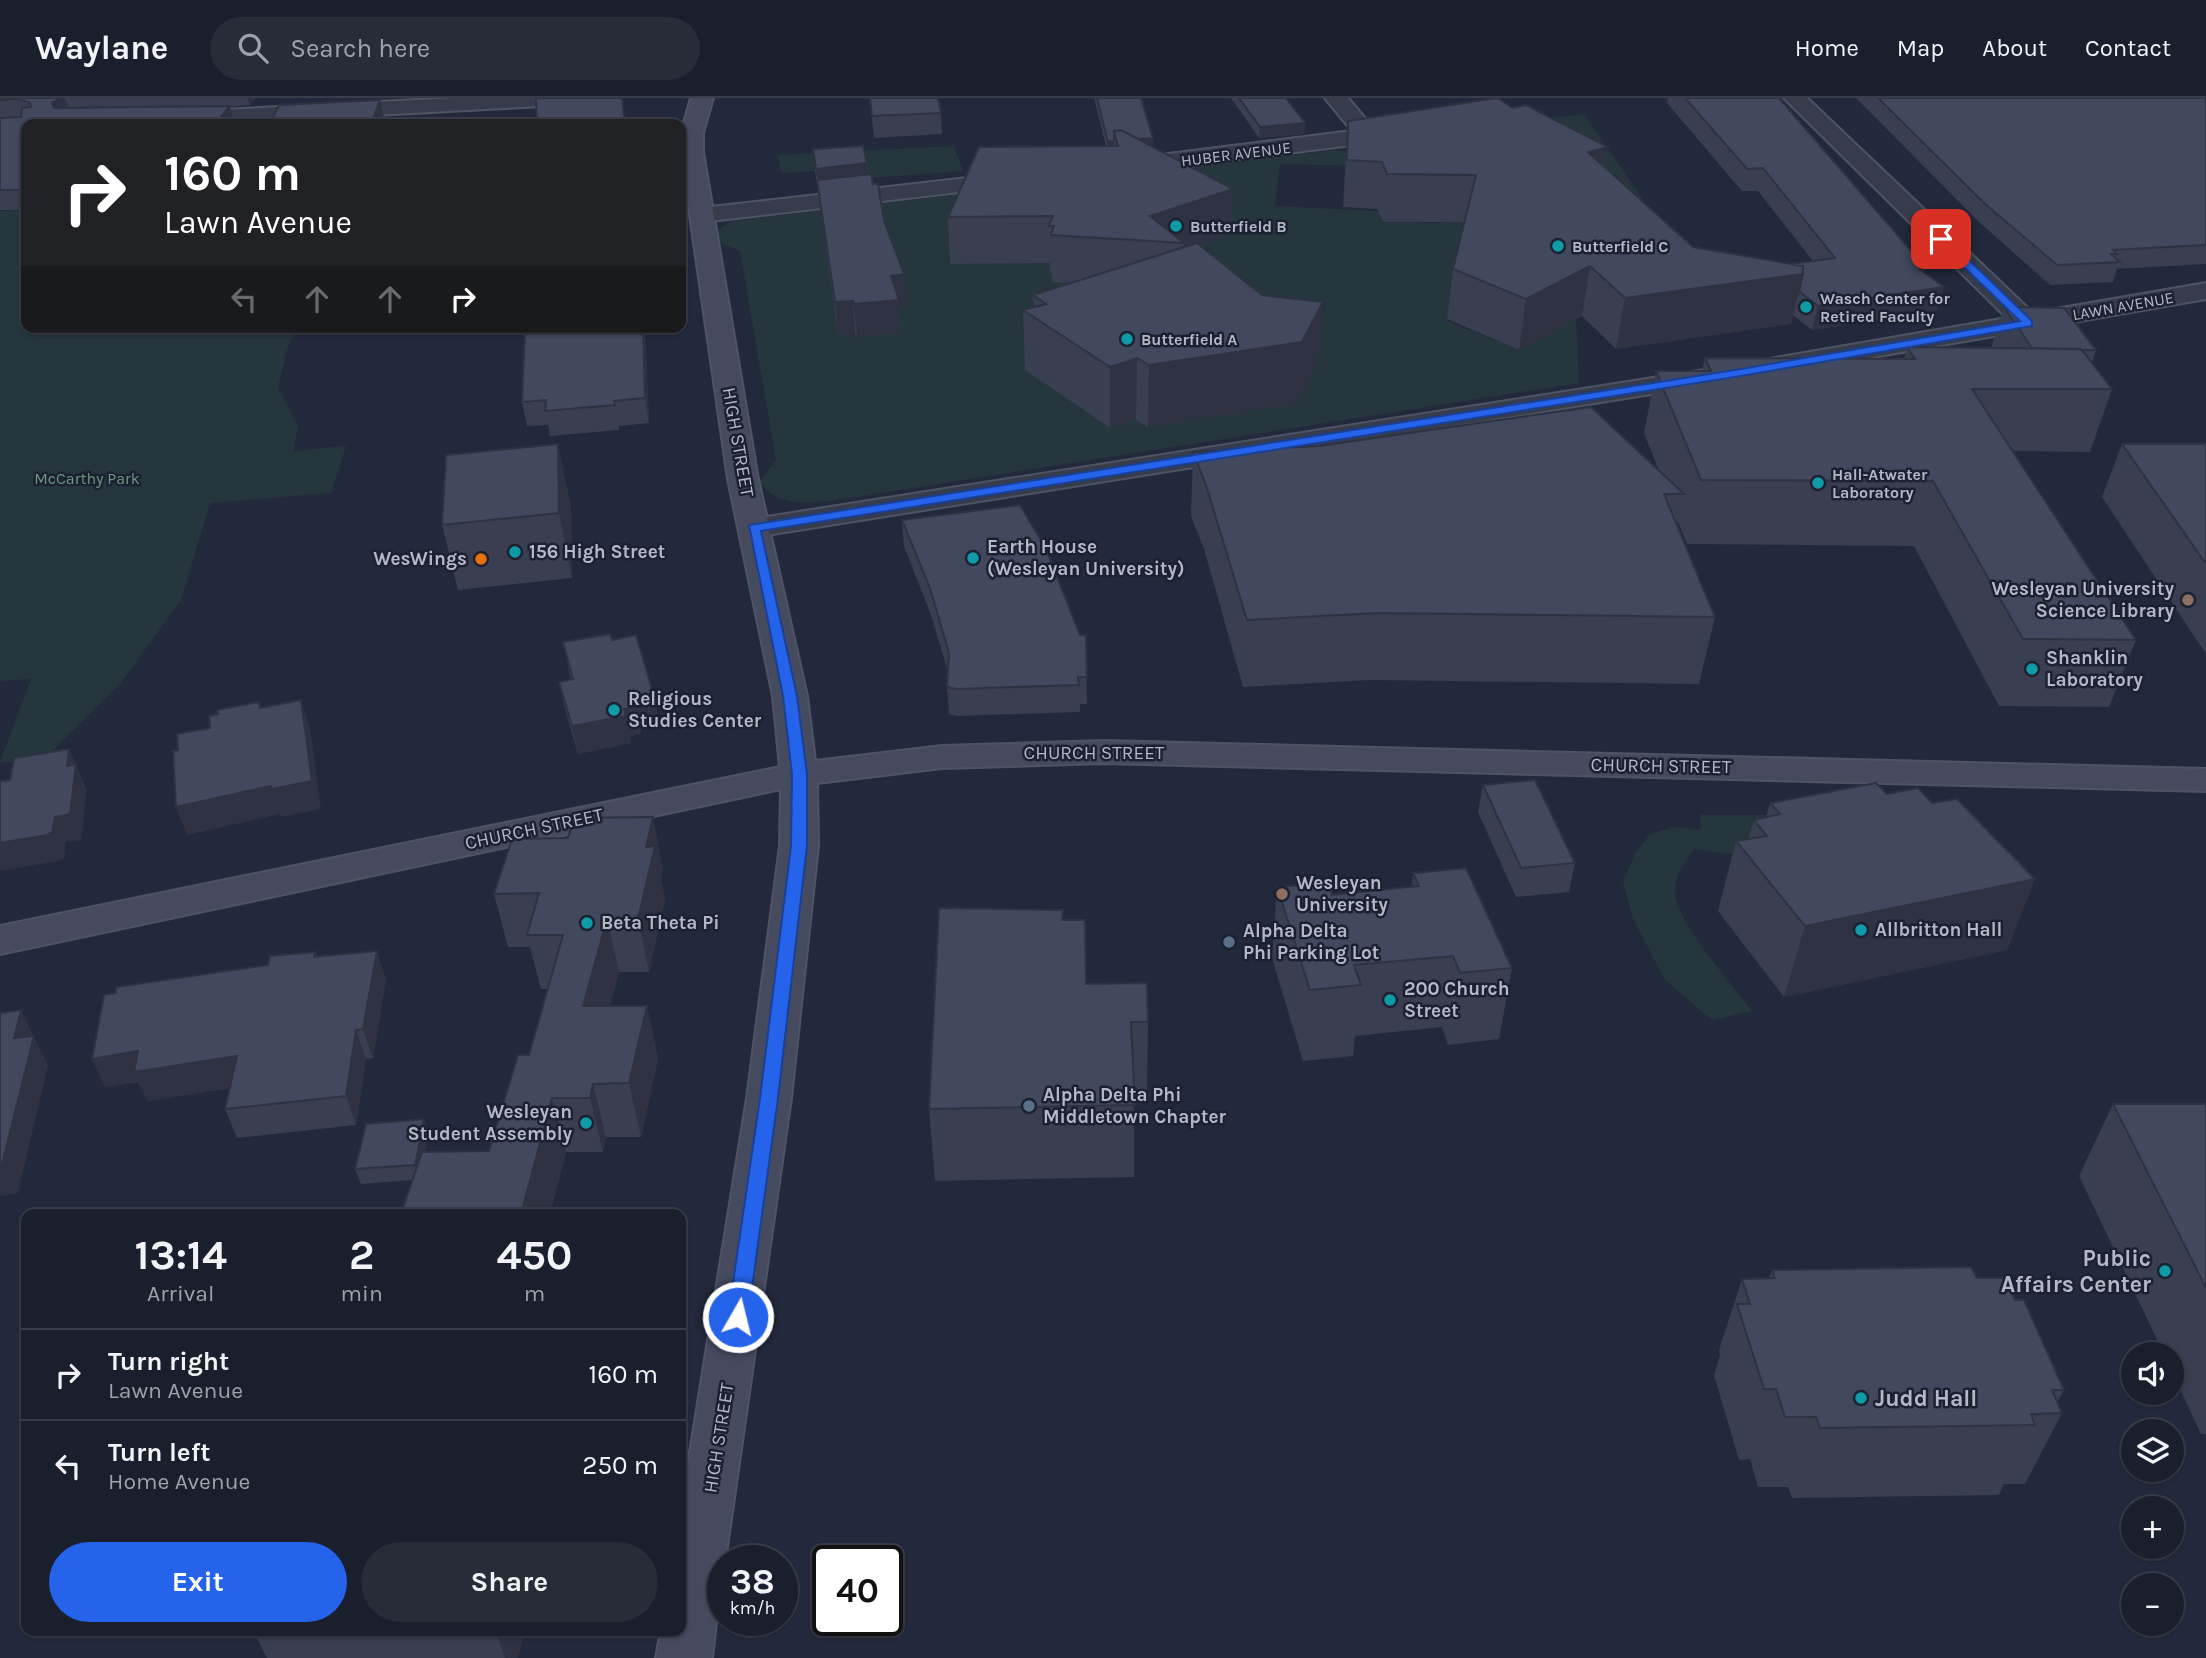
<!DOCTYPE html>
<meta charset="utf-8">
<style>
:root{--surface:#1a1f2d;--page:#272c39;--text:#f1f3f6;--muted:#9fa2aa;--line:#383d49;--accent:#2563eb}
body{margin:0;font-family:Karla,sans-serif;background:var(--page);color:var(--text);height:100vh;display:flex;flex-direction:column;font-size:26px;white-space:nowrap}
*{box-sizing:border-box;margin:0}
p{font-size:23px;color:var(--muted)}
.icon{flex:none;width:38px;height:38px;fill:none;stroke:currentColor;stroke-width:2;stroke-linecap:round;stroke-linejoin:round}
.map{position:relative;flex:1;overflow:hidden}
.side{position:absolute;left:21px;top:1111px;width:665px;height:427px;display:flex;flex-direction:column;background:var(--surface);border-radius:14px;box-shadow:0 2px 5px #0004,0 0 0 2px var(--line)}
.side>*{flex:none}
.top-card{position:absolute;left:21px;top:21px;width:665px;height:214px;border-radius:14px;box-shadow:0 2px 5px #0004,0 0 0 2px var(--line);background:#202124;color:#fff;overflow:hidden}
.tools{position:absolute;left:2121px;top:1244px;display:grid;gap:14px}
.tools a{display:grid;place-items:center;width:63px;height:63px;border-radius:50%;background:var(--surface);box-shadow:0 2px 5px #0004,0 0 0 2px var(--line);font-size:35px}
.speed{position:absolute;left:707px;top:1447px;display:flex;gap:14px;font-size:35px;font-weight:700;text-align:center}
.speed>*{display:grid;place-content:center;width:91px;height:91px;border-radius:50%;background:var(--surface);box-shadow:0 2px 5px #0004,0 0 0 2px var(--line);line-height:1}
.speed small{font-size:18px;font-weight:400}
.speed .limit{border:4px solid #111;border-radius:10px;background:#fff;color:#111}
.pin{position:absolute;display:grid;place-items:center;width:60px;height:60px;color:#fff;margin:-30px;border-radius:14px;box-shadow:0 4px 10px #0006}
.me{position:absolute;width:77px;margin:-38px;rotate:8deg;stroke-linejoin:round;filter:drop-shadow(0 0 5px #0008)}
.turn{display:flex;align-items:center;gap:24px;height:147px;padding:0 28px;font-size:32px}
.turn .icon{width:91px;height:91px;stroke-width:2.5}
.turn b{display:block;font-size:49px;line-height:60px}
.lanes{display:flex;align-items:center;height:66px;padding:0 28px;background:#0003;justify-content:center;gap:35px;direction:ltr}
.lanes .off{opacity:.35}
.eta{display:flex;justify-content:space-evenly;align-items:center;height:119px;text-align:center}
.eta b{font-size:42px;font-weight:700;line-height:49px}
.primary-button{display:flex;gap:14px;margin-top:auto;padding:14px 28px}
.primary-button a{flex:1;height:80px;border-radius:42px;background:var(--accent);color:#fff;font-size:28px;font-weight:700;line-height:80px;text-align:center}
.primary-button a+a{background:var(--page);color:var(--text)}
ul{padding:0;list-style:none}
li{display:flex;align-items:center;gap:21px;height:91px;padding:0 28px;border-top:2px solid var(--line)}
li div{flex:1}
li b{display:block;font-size:26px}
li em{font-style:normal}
header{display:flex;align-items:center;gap:42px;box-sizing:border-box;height:98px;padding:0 35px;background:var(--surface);border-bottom:2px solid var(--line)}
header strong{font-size:33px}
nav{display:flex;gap:38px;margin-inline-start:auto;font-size:24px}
.search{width:490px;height:63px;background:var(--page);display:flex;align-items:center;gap:18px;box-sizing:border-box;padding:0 24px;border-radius:38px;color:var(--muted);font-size:26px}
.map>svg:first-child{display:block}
.green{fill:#25363d}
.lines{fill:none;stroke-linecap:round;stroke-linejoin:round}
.street-casing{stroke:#4f5464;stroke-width:4}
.secondary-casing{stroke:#4f5464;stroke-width:4}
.street{fill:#373c4c;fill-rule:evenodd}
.secondary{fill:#454a5f;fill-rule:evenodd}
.wall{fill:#393e51}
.shaded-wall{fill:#2e3242}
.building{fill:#42485e;stroke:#2e3242;stroke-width:2}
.route{fill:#2563eb;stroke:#184099;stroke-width:2}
.culture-dot{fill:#0f9aa8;stroke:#1c2131;stroke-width:2.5}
.food-dot{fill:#e8710a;stroke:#1c2131;stroke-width:2.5}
.education-dot{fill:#8d6e63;stroke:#1c2131;stroke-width:2.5}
.service-dot{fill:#5c6f8a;stroke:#1c2131;stroke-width:2.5}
.labels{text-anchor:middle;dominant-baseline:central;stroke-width:5;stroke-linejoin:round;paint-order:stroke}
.far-street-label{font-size:16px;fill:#b3b7c8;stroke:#1c2131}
.far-poi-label{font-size:16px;font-weight:bold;fill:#b3b7c8;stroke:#1c2131;text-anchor:start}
.far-park-label{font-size:16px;fill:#6a997d;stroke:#1c2131}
.street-label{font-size:19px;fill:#b3b7c8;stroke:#1c2131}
.poi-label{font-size:19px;font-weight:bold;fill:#b3b7c8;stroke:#1c2131;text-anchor:start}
.near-poi-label{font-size:23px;font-weight:bold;fill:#b3b7c8;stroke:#1c2131;text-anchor:end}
</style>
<header>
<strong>Waylane</strong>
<div class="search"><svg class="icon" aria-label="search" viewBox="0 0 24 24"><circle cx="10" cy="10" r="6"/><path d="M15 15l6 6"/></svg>Search here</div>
<nav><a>Home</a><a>Map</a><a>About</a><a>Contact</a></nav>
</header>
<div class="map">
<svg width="2206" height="1560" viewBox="0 0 2206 1560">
<rect width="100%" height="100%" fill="#23293c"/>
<!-- green -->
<path class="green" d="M1584,16L1677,150L1574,176L1579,285L837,402C811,405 775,410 760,383L776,362L740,153L720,145L717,133L732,123L1336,52L1354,55L1362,68L1280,66L1275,108L1378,113L1383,124L1443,125L1424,80L1490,68L1546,97L1526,103L1537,109L1565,137L1463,155L1447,223L1519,252L1544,238L1539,235L1553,228L1511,210L1520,172L1603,157L1597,149L1628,145L1586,105L1590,104L1583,100L1599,95L1520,53L1507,55L1491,45L1458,51L1436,34Z
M954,48L963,73L846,82L831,72L781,75L778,57Z
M26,112V229H296L286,255L278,290L298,329L293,353L346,348L331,395L210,405L181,502L120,586L39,666L0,664L31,581L0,583V113Z
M1700,717H1784L1750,759L1694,751C1685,764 1674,778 1675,795C1676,824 1734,888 1752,913L1712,922L1665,882L1633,821L1623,784L1635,756L1650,736L1674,729L1701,732Z"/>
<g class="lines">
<defs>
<path id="street" d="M456,0H591L580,6L206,26H175L169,21L180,14Z
M1325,0H1348L1374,31L1372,41L1360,46L1128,75L1120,73L1116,68L1120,63L1128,61L1352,33Z
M1784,0H1807L2033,215L2206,185V201L1770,277L1760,275L1756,269L1760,263L1770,261L2007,220Z
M1012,75L1020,77L1024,82L1020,87L702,124L693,122L690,117L693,112L702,110Z
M1704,272L1714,274L1718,280L1714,286L754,439L743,437L739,430L743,423L754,421Z"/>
<path id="secondary" d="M691,0H713L703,35V54L758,381L807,598L815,663L942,648L1104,643L2206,671V693L1104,665L942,670L817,685L818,748L791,1000L725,1463H723L712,1560H656L661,1533H681V1410L747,1000L780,748L781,691L0,856V828L780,669L773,598L728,381L681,55V35Z"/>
</defs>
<!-- street casing -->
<use href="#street" class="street-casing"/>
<!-- secondary casing -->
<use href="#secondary" class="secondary-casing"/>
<!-- street -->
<use href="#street" class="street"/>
<!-- secondary -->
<use href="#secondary" class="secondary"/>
</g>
<!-- wall -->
<path class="wall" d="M0,0H256L250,7L26,26V112H0Z
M870,0L941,15L942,36L874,40Z
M1094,0H1141L1153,40V49L1233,91L1231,138L1200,148L1318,264L1298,305L1148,329L1136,322L1110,330L1025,272L1023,212L1034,209L1033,197L1070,185L1052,184V175H1050V165L950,166L948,119L1106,48Z
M1231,0H1286L1305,25L1304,36L1259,40Z
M1668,0H1779L1925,175L1944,189L1937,213L1812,232L1793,217L1791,226L1616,251L1582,218L1519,252L1447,221L1453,171L1465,124H1383L1377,111L1343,109L1348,23L1513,10L1608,49L1605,69L1693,149L1791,166L1813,163L1758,93H1742L1667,5Z
M1856,0H2206V166L2117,171L2113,184L2050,187L1979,124Z
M813,51L867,65L868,76L884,123L904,176L906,209H899L901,234L857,239L855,236L838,237L818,94L815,73Z
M2004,209L2096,252L2092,265L2112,291L2090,354L2013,353L2136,542L2109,609L1999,608L1914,448L1687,446L1678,423L1677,428L1715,519L1699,586L1370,582L1243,589L1204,451L1191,418L1193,354L1659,373L1644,335L1656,273H1702L1705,260L1904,261L1907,249L1991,250Z
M645,229L649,325L619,328V332L550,338L548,327L527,328L522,304Z
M558,346L571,410L572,480L458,492L442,427Z
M2122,346H2206V556L2102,399Z
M902,422L1080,537H1086L1087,606H1080V614L957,618L949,616L947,589L948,574L931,517L904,448Z
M612,542L659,625L640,629L641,636L630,638L631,645L578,656L565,611L559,584L571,582L563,544Z
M1483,687L1575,765L1569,794L1516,799L1478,714Z
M1887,696L1932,705L2035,781L2007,852L1784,899L1718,813L1736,743L1748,741L1754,722L1766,719L1770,705Z
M663,771L661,782L665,801L649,874H619L610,908H647L658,961L641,1039H606L603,1054H566L550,1116H401L413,1082L361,1086L355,1071L429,1036L425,1054L489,1053L529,957L548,891H541L530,849H508L494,796Z
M1413,775L1512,870L1499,941L1448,947L1442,929L1355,938L1353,958L1303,963L1272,860L1277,789L1332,797L1412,789Z
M1063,822L1086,886L1148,924L1147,995H1134V1079L935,1083L929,1011Z
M315,854L317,858L386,881L373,960L366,961L356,1027L237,1040L225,1011L230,990L147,1003L138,984L105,989L92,961L268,867Z
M2113,1006H2206V1336H2201L2172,1274V1256H2164L2079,1078Z
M1772,1172L1977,1180L2015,1202L2064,1292L2057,1305L2062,1315L2025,1386H2004L1999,1397L1792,1400L1788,1389H1758L1750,1361L1739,1362L1714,1277L1720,1257L1719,1252L1742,1181H1769Z
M253,1533H524L518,1560H267Z"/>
<!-- shaded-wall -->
<path class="shaded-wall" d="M61,0H65L71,16L59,26L52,5Z
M248,0H256L250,7Z
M380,2L385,26H371Z
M230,8L235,26H215Z
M1305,25L1304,36L1259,40L1260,29Z
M1153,40V51L1118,48L1117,43Z
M1114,43V54L1108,55V44Z
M1608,49L1601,95L1588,54Z
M867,65L869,88L817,82L818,94L816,71Z
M1233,91L1231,138L1184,153V145L1150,118Z
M1590,168L1582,218L1519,252L1526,201Z
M1926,170L1920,192L1944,189L1937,213L1812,232L1818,208L1920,171Z
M904,176L906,209H899L901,234L857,239L854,206L891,178Z
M1803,176L1791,226L1616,251L1625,200Z
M853,203L855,236L838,237L835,204Z
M1323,204L1318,264L1298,305L1148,329L1149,267Z
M642,229H645L649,325L645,300Z
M1137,260L1136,322L1110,330V269Z
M558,346L571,410L572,480L559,415Z
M654,598L659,625L640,629L641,636L630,638L631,645L578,656L572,628L624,611L634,602Z
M301,602L310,630L321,711L281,719L280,716L187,737L176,709Z
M69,651L87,692L81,742L66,744L64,760L59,763L0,773V742L55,719L67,668Z
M653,719L663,771L661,782L665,801L649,874L638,821L646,749Z
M2035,781L2007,852L1784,899L1805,828Z
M607,821L619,874L596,962L583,908Z
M377,853L386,881L373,960L363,931Z
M647,908L658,961L641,1039L629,985Z
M21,912L48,967L18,1095L0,1098V1067L14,940Z
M356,932L366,961L356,1027L346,998Z
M138,953L237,958L249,987L147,1003L138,984L105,989L92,961Z
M593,986L606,1039L603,1054L590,1000Z
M552,1000L566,1054L550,1116H521Z
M424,1021L429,1036L420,1081L415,1067Z
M495,1533H524L518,1560H505Z"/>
<!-- building -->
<path class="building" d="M0,0H61L52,5L54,10L230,8L215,26H26V92H0V20L21,19L22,10L31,9L30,5L19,1L0,2Z
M536,0H622L625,26H537Z
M870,0H938L941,15L872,18Z
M1097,0H1141L1153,40L1138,41L1121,32L1114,33V43L1108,44Z
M1239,0H1286L1305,25L1260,29Z
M1497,0L1513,10L1526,7L1608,49L1588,54L1693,149L1803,168V176L1625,200L1590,168L1526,201L1453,171L1476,77L1387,76L1382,64L1347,62L1348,23Z
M1685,0H1779L1926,170L1920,171L1944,189L1818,208L1799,193L1803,176V168L1791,166L1835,160L1763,70L1747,71Z
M1878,0H2206V147L2113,152L2117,156H2111L2120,164L2057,167L1984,105Z
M380,2L371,26H270L279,7Z
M1121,32L1233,91L1150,118L1184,145L1051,137L1054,128H1049L1053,118L948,119L979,49L1118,48L1114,33Z
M863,48L867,65L816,71L813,51Z
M871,76L873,86H878L884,123L904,176L891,178L899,202L854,206L853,203L835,204L817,82Z
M1197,145L1262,197L1323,204L1302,244L1149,267L1137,260L1110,269L1023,212L1046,206L1033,197Z
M2004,209L2064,210L2096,252L2032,250Z
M525,229H643L645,300L614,303L615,307L545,313L546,302L522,304Z
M1907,249L2081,251L2112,291H1972L2136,542L2023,541L1933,383L1701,382L1656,273H1711L1705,260L1915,261Z
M1591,309L1684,396H1664L1715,519L1377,515L1247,522L1206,387L1193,354L1319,348Z
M558,346L559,415L442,427L446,357Z
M2122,346H2206V466Z
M1020,407L1046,451L1080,537H1086L1087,579H1078L1079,587L956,591L947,589L949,555L930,490L902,422Z
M610,536L612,542L636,537L654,598L634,602L636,608L624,611L626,618L572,628L559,584L573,581L563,544Z
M301,602L312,683L272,691L271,688L176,709L173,653L178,652L177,636L210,630L209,618L218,616L217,612L259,604L260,610Z
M69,651L67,668L76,666L70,716L55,719L52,734L47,737L0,745V683L10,682L14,660Z
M1535,682L1575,765L1521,770L1483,687Z
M1876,685L1887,696L1918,690L1932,705L1957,701L2035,781L1805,828L1736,743L1767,738L1754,722L1780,716L1770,705Z
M653,719L646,749L655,748L638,821H607L583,908H647L629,985L593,986L590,1000H552L521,1116H401L422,1054L489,1053L518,957H529L563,837H527L539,795L494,796L512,741L568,740L574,720Z
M1466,770L1512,870L1460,875L1453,858L1354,867L1361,887L1310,892L1277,789L1328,785L1332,797L1419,788L1413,775Z
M939,810L1063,812L1062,822H1085L1086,886L1147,885L1148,924H1131L1135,1007L929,1011Z
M377,853L363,931L356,932L346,998L225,1011L237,958L134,974L138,953L92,961L104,897L116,895V889L268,867L270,858L315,854L314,859Z
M21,912L14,940L34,938L2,1066L0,1067V915Z
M2113,1006H2206V1190Z
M424,1021L415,1067L355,1071L366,1026Z
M1971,1169L1977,1180H2005L2015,1202H2024L2064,1292H2052L2062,1315L2031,1316L2035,1327L1820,1330L1816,1319H1785L1776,1291H1764L1737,1206H1750L1742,1181L1775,1180L1772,1172Z"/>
<!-- route -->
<path class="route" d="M1937,139H1945L2032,223V228L1735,279L761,433L797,598L807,676V748L778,1000L748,1219L745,1225H731L728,1219L760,1000L791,748L792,676L783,598L749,427L1735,272L2020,223L1937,143Z"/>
<!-- markers -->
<g class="culture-dot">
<circle cx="1176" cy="128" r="7"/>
<circle cx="1558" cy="148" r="7"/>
<circle cx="1806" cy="209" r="7"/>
<circle cx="1127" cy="241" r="7"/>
<circle cx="1818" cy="385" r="7"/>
<circle cx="515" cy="454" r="7"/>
<circle cx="973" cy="460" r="7"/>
<circle cx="2032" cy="571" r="7"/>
<circle cx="614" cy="612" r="7"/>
<circle cx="587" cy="825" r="7"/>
<circle cx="1861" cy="832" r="7"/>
<circle cx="1390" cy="902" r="7"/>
<circle cx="586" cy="1025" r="7"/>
<circle cx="2165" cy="1173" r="7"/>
<circle cx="1861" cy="1300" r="7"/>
</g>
<circle class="food-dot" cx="481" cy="461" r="7"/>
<g class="education-dot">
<circle cx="2188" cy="502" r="7"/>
<circle cx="1282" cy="796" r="7"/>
</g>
<g class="service-dot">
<circle cx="1229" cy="844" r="7"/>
<circle cx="1029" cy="1008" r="7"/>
</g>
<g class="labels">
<!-- far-street labels -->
<g class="far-street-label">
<text transform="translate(1236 56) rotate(-7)">HUBER AVENUE</text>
<text transform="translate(2123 208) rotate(-10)">LAWN AVENUE</text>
</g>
<!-- far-poi labels -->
<g class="far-poi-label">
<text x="1190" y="128">Butterfield B</text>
<text x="1572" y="148">Butterfield C</text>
<text x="1820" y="200">Wasch Center for<tspan x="1820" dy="18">Retired Faculty</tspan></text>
<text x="1141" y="241">Butterfield A</text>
<text x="1832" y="376">Hall-Atwater<tspan x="1832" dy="18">Laboratory</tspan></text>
</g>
<!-- far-park labels -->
<g class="far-park-label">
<text x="87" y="380">McCarthy Park</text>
</g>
<!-- street labels -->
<g class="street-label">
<text transform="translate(738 344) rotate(80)">HIGH STREET</text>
<text x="1094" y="655">CHURCH STREET</text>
<text transform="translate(1661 668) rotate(1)">CHURCH STREET</text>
<text transform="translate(534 731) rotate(-12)">CHURCH STREET</text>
<text transform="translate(719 1340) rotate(-81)">HIGH STREET</text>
</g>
<!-- poi labels -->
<g class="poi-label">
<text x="987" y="449">Earth House<tspan x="987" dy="22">(Wesleyan University)</tspan></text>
<text x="529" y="454">156 High Street</text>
<text x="467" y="461" text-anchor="end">WesWings</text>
<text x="2174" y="491" text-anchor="end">Wesleyan University<tspan x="2174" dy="22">Science Library</tspan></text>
<text x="2046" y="560">Shanklin<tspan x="2046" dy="22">Laboratory</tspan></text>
<text x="628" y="601">Religious<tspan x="628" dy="22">Studies Center</tspan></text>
<text x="1296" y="785">Wesleyan<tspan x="1296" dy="22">University</tspan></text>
<text x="601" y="825">Beta Theta Pi</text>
<text x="1875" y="832">Allbritton Hall</text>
<text x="1243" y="833">Alpha Delta<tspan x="1243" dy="22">Phi Parking Lot</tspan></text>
<text x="1404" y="891">200 Church<tspan x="1404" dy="22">Street</tspan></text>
<text x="1043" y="997">Alpha Delta Phi<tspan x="1043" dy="22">Middletown Chapter</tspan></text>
<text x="572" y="1014" text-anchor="end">Wesleyan<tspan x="572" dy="22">Student Assembly</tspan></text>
</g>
<!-- near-poi labels -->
<g class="near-poi-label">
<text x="2151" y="1160">Public<tspan x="2151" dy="26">Affairs Center</tspan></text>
<text x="1875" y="1300" text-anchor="start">Judd Hall</text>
</g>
</g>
</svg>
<div class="tools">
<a><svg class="icon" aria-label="sound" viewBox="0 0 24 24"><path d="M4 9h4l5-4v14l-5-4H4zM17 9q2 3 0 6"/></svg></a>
<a><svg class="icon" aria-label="layers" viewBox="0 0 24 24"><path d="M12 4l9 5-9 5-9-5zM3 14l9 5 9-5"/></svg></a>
<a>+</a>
<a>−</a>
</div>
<div class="speed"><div>38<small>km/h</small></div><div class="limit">40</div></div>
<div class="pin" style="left:1941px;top:141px;background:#d93025"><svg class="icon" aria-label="arrive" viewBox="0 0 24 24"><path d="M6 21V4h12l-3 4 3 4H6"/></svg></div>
<svg class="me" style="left:738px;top:1219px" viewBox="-20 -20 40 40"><circle r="17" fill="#2563eb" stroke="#fff" stroke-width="3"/><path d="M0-11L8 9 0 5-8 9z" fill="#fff"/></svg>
<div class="top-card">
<div class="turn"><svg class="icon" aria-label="right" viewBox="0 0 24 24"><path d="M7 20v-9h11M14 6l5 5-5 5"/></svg><div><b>160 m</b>Lawn Avenue</div></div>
<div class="lanes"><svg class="icon off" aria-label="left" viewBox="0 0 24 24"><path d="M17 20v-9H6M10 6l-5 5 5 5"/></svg><svg class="icon off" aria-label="ahead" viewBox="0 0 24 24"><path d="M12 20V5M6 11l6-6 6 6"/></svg><svg class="icon off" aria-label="ahead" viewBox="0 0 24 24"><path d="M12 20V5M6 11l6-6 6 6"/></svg><svg class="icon" aria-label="right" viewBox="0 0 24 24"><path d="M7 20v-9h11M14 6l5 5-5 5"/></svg></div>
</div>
<section class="side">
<div class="eta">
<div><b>13:14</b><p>Arrival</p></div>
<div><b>2</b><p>min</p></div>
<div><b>450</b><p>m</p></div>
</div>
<ul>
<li><svg class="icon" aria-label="right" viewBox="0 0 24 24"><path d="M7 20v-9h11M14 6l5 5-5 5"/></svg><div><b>Turn right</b><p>Lawn Avenue</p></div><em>160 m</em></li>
<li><svg class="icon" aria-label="left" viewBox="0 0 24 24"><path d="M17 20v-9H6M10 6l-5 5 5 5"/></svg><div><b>Turn left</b><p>Home Avenue</p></div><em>250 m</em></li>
</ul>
<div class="primary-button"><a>Exit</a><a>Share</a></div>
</section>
</div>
